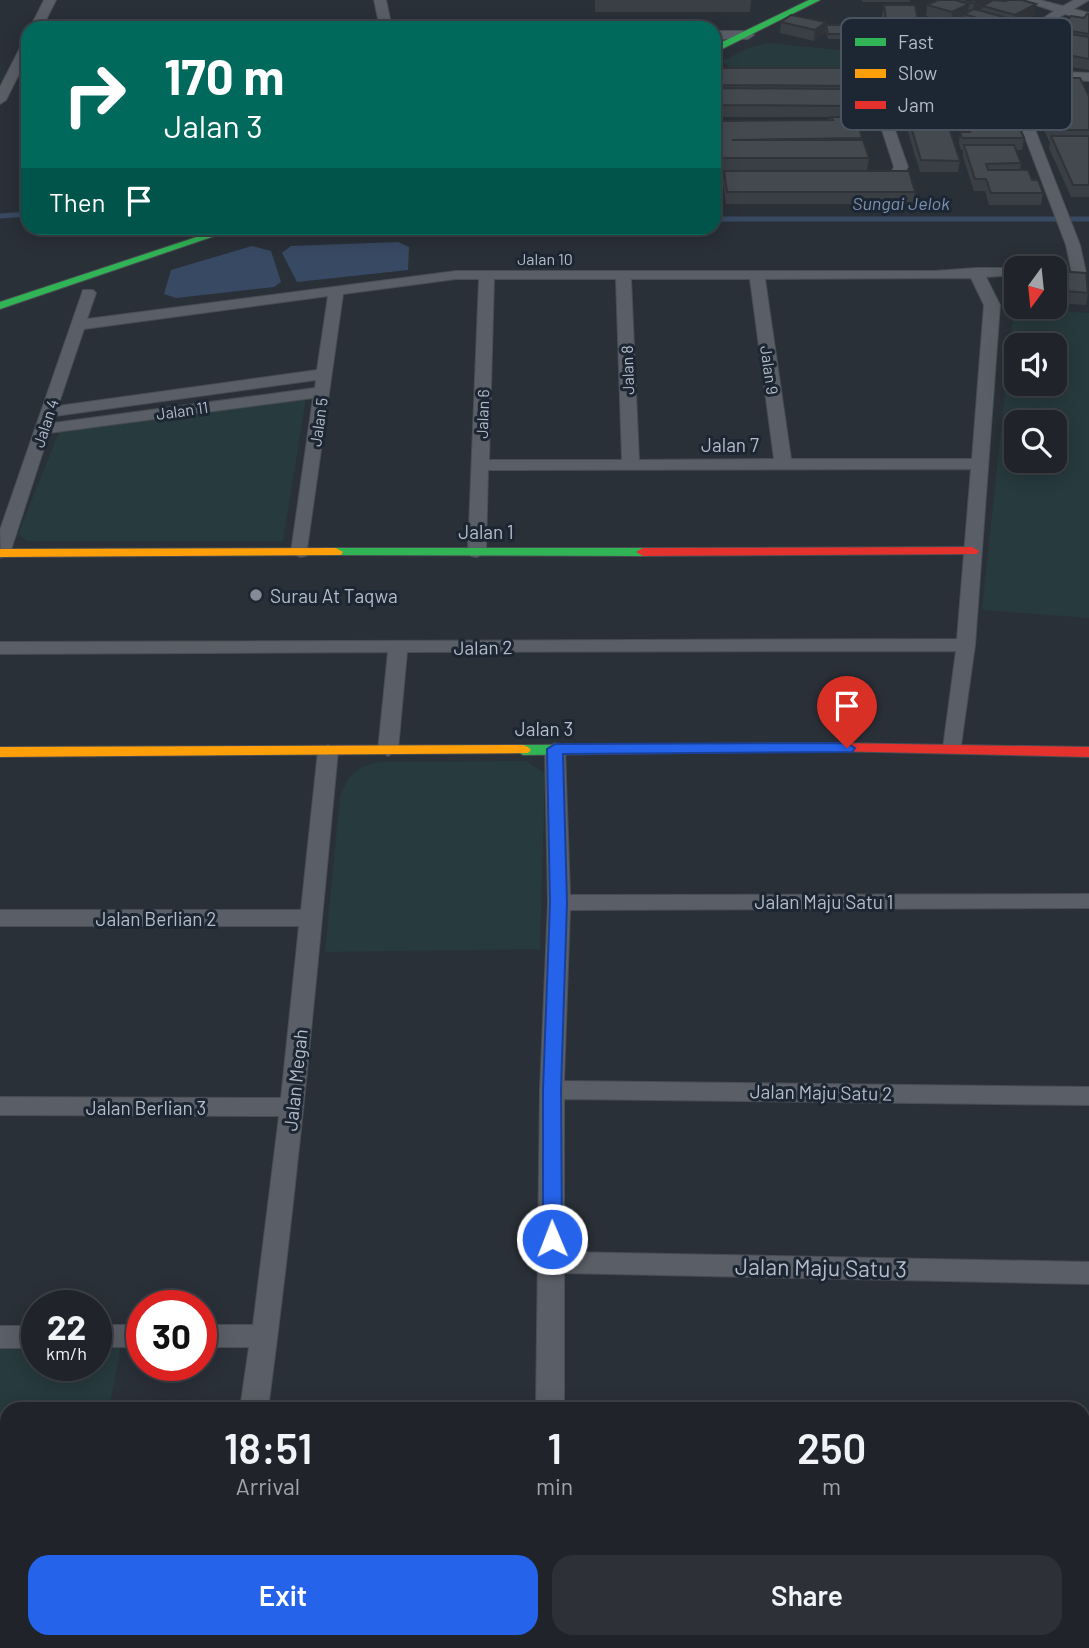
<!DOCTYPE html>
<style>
:root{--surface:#20242a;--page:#2d3036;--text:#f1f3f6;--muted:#a2a4a8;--line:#3d4147;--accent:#2563eb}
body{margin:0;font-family:Barlow,sans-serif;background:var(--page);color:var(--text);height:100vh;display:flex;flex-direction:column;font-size:26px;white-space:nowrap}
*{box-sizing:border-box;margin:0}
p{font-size:23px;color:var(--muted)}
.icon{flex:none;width:38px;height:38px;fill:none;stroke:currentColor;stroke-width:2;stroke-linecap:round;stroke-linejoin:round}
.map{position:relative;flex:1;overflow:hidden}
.details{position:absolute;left:0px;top:1402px;width:1090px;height:247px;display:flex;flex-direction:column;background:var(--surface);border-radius:21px 21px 0 0;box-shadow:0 4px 18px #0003,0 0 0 2px var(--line)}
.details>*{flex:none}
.guide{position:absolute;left:21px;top:21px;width:700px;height:214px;border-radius:21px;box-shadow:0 4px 18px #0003,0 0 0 2px var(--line);background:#00695c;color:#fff;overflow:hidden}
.needle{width:46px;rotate:195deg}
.buttons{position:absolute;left:1004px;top:256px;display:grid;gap:14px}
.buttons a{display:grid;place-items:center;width:63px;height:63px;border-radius:14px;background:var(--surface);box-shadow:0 4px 18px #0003,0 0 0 2px var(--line);font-size:35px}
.speed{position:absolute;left:21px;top:1290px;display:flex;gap:14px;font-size:35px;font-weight:700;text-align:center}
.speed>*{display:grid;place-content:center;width:91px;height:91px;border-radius:50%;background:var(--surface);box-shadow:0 4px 18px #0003,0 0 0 2px var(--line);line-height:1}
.speed small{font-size:18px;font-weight:400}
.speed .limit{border:10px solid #d22;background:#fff;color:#111}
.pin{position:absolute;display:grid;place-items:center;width:60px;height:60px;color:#fff;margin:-72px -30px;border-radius:50% 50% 50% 0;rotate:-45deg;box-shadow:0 0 7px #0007}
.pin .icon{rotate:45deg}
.me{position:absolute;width:77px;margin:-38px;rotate:359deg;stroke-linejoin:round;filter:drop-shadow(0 0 5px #0008)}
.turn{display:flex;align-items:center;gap:24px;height:147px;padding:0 28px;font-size:32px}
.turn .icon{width:91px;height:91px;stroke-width:2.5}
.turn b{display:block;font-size:49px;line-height:60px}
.then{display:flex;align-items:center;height:66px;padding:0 28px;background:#0003;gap:14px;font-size:26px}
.eta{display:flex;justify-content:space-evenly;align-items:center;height:119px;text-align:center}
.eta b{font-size:42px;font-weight:600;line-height:49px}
.action{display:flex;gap:14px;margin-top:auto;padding:14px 28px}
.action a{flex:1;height:80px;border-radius:21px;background:var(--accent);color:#fff;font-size:28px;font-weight:600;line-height:80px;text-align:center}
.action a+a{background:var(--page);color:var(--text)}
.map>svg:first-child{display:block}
.green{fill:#273a3e;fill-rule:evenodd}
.water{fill:#384963}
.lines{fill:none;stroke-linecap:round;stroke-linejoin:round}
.stream{stroke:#384963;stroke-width:5}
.street-casing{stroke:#484c53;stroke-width:2}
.fast-casing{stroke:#484c53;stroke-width:2}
.slow-casing{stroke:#484c53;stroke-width:2}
.jam-casing{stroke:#484c53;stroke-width:2}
.street{fill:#5a5e66;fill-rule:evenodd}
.fast{fill:#30b455;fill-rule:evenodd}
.slow{fill:#ff9f0a;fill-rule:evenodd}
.jam{fill:#e5322d;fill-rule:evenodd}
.wall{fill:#3a3f45}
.shaded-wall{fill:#303338}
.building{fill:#444950;stroke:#303338;stroke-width:2}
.route{fill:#2563eb;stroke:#184099;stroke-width:2}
.poi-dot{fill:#848b96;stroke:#1d2633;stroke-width:2.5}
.labels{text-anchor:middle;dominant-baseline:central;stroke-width:6;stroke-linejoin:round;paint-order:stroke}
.far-street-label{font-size:16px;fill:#b4bcc9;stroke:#1d2633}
.far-water-label{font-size:18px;font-style:italic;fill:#7c92b1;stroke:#1d2633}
.street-label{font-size:19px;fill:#b4bcc9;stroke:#1d2633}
.poi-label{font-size:19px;fill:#b4bcc9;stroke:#1d2633;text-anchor:start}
.near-street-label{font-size:23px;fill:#b4bcc9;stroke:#1d2633}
.key{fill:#1d2633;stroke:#4a5360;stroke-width:2}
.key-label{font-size:19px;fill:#b4bcc9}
</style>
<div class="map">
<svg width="1089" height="1648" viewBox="0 0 1089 1648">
<rect width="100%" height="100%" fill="#2a3038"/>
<!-- green -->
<path class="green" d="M768,43L850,51L848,67H729L722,61L751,47Z
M1014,307L1089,313V618L982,610ZM1017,345H1055V383H1017ZM1017,422H1055V460H1017Z
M306,398L283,541H27L18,534L59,432Z
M526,761L545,773L540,949L325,952L340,797C349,774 356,766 381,762Z
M96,1345H121L109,1409H7V1642H66L65,1648H0V1347L37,1346V1365H96Z
M571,1642H877V1648H571Z"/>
<!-- water -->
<path class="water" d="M398,242L409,247L408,270L297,282L282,253L291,246Z
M252,246L271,251L281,282L274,287L176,298L164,294L171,270Z"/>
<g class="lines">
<!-- stream -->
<path class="stream" d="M0,216L28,214
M714,219H1089
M257,228L302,231L326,228"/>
<defs>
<path id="street" d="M44,0H56L42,28H30Z
M374,0H386L392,28H380Z
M1021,0H1040L1063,6L1074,0H1089L1074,9L1089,13V21L1065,14C1045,25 1004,43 1013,70L1089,73V81L1015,78L1080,245L1086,273L1079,277L1072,273L1066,245L1001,74L997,60L1004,44L928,23L934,19L1012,39L1054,11Z
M714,31H748L754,35L748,39H714Z
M864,35L870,39L875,73L908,167L901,178C890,180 872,184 864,177L871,173L892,171L894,167L881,127H831L824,123L831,119H878L864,77H814L808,73L814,69H862L858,39Z
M28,40V56L6,100L0,104V87L22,44Z
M976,268H1022H1017V275L986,277L1000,305L975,645L960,752H946L943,748L956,651L407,652L398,750L388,756L378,750L388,652L0,654V642L957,639L971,469L488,470L486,552L477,557L471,556L468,552L479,279H456L343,294L306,556L300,557L291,552L313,398L49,433L10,553L1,558L0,530L83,290H93L96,293L87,319L456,271H935ZM971,278L984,305L972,459H791L765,279ZM494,279H616L622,460H489ZM631,279H750L774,459L639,460ZM328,296L317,370L58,406L84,329ZM316,380L315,388L53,423L55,416Z
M555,743L565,749L570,895L1089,894V908L570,910L564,1081L1089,1087V1105L564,1099V1252L1089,1262V1284L564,1273V1409H536L540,1090L548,903L545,749Z
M328,745L338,751C317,971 297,1191 268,1409H240L249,1347H201V1325H253L279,1116L0,1115V1097L281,1098L299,926H0V910H301L318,751Z
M96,1325H142V1347H96Z
M0,1326H37V1348H0Z
M1083,1483H1089V1509H1083Z
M200,1642H230L229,1648H199Z
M531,1642H561L560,1648H530Z"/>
<path id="fast" d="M809,0H820L714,53V46Z
M224,228H238L0,309V302Z
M336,548H643L650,552L643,556L331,555L329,552Z
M836,743L844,748L841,751L523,755L515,750L523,745Z"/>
<path id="slow" d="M336,548L343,552L341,555L0,557V549Z
M523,745L528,747L531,750L528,753L0,757V747Z"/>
<path id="jam" d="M972,547L979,551L977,554L643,556L636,552L643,548Z
M836,743L1089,747V757L831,751L828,748Z"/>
</defs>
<!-- street casing -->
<use href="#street" class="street-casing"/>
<!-- fast casing -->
<use href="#fast" class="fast-casing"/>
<!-- slow casing -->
<use href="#slow" class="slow-casing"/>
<!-- jam casing -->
<use href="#jam" class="jam-casing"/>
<!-- street -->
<use href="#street" class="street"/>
<!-- fast -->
<use href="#fast" class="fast"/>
<!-- slow -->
<use href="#slow" class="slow"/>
<!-- jam -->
<use href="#jam" class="jam"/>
</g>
<!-- wall -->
<path class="wall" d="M595,0H751L750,12H595Z
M862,0H910V2H862Z
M938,0H1003L1036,4L1034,15L1014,26L1003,23L1002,28L992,34L962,25L963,17L951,23L926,16L927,5Z
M884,5L918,20L917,31L928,62L927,67L960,161L958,172H920L892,79V73H891L882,42L883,31L885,30L882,16Z
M1089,14V70L1033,60L1034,49L1059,32V29Z
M781,22H826L825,33L814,41L780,33Z
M826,25L852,34L851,39H828L825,30Z
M976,38L983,39L982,50L980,54L985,68L984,74L994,90L993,97L1003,114L1002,121L1024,138L1022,150H1016L1021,163L1020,170L1032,180L1043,193L1041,205H989L985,191H974L963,157V150H961L959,143L960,132H965L966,125H962L957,108V102H955L948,86L949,79H947L941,61H928L930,50Z
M714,68L846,86L845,89L851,106L850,117L862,138L869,158L867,170H719L716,132L717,121L831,120V117H714Z
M1028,78L1089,96V197H1071L1049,148L1050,141H1049L1026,90Z
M724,171L915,192L914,204H726L723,183Z
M1055,271L1088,293L1086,305L1055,303Z"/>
<!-- shaded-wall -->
<path class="shaded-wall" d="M979,0H996L983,6L982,9L972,13L974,3Z
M969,4L968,15L964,14L963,17L951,23L952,12Z
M1036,4L1034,15L1014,26L1015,15Z
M1004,17L1002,28L992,34L994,23Z
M826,22L825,33L814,41L815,30Z
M983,39L982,50L977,61L978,50Z"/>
<!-- building -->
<path class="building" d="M938,0H955L969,4L952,12L927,5Z
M965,0H979L974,3Z
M993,0L1006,1L1008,0H1022L1036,4L1015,15L983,6Z
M884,5H915L918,20L886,19Z
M974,9L1004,17L994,23L964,14Z
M1087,14H1089V34L1059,29L1071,16L1084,18Z
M791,15L826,22L815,30L781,22Z
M826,25H849L852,34H828Z
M1051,31L1089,37V59L1034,49Z
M893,67H929L960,161L921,160Z
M714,68H841L846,86L714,85Z
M1028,78H1080L1089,96V130H1051Z
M714,88L846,89L851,106L714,105Z
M831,117H856L862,138L732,140H863L869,158H719L717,121L833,120Z
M966,121H1009L1012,129H1020L1024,138H962L960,132H970Z
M1051,136H1089V185H1073Z
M964,145H1014L1021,163L986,164L988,170H1028L1032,180H1038L1043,193H991L986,179H975Z
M724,171H909L915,192H727Z
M1055,271L1086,273L1088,293L1055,290Z"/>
<!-- route -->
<path class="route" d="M847,743L855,748L852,752L563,754L567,903L561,1090L562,1239L559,1245H545L543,1239V1090L550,903L547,749L555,744Z"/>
<!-- markers -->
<circle class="poi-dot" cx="256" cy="595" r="7"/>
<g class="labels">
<!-- far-street labels -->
<g class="far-street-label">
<text x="545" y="258">Jalan 10</text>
<text transform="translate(627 370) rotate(-92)">Jalan 8</text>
<text transform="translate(770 370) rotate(82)">Jalan 9</text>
<text transform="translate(182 410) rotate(-8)">Jalan 11</text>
<text transform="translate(482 414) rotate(-88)">Jalan 6</text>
<text transform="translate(318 422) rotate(-82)">Jalan 5</text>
<text transform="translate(45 423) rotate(-72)">Jalan 4</text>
</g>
<!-- far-water labels -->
<g class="far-water-label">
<text x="901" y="203">Sungai Jelok</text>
</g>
<!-- street labels -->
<g class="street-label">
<text x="730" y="444">Jalan 7</text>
<text x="486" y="531">Jalan 1</text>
<text transform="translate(483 647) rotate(-1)">Jalan 2</text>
<text x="544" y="728">Jalan 3</text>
<text x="824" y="901">Jalan Maju Satu 1</text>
<text x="156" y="918">Jalan Berlian 2</text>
<text transform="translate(295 1080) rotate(-84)">Jalan Megah</text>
<text transform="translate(821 1092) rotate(1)">Jalan Maju Satu 2</text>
<text x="146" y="1107">Jalan Berlian 3</text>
</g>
<!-- poi labels -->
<g class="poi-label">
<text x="270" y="595">Surau At Taqwa</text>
</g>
<!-- near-street labels -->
<g class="near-street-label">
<text transform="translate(821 1267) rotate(1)">Jalan Maju Satu 3</text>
</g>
</g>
<!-- legend -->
<rect x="841" y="18" width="231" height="112" rx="10" class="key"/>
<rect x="855" y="38" width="31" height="8" fill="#30b455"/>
<rect x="855" y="69" width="31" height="9" fill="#ff9f0a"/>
<rect x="855" y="101" width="31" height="8" fill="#e5322d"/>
<g class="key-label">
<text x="898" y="49">Fast</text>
<text x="898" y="80">Slow</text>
<text x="898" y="112">Jam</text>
</g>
</svg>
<div class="buttons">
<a><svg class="needle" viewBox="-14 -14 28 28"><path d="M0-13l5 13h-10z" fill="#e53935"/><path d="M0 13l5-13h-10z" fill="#a2a4a8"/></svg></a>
<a><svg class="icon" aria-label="sound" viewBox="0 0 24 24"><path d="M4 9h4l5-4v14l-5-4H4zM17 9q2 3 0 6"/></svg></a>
<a><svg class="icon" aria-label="search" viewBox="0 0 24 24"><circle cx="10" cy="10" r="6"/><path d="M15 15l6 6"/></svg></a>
</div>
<div class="speed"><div>22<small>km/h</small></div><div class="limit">30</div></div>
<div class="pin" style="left:847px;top:748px;background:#d93025"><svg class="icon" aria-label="arrive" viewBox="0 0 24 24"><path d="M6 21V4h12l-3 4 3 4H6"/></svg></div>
<svg class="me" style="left:552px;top:1239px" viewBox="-20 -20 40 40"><circle r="17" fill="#2563eb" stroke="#fff" stroke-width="3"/><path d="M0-11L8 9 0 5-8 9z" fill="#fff"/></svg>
<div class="guide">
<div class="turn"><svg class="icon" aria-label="right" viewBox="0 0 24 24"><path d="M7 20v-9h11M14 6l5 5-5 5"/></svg><div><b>170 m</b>Jalan 3</div></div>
<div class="then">Then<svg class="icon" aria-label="arrive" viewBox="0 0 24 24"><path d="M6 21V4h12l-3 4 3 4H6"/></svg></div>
</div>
<section class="details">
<div class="eta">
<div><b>18:51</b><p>Arrival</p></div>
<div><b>1</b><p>min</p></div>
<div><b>250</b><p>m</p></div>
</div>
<div class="action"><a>Exit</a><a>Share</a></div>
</section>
</div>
